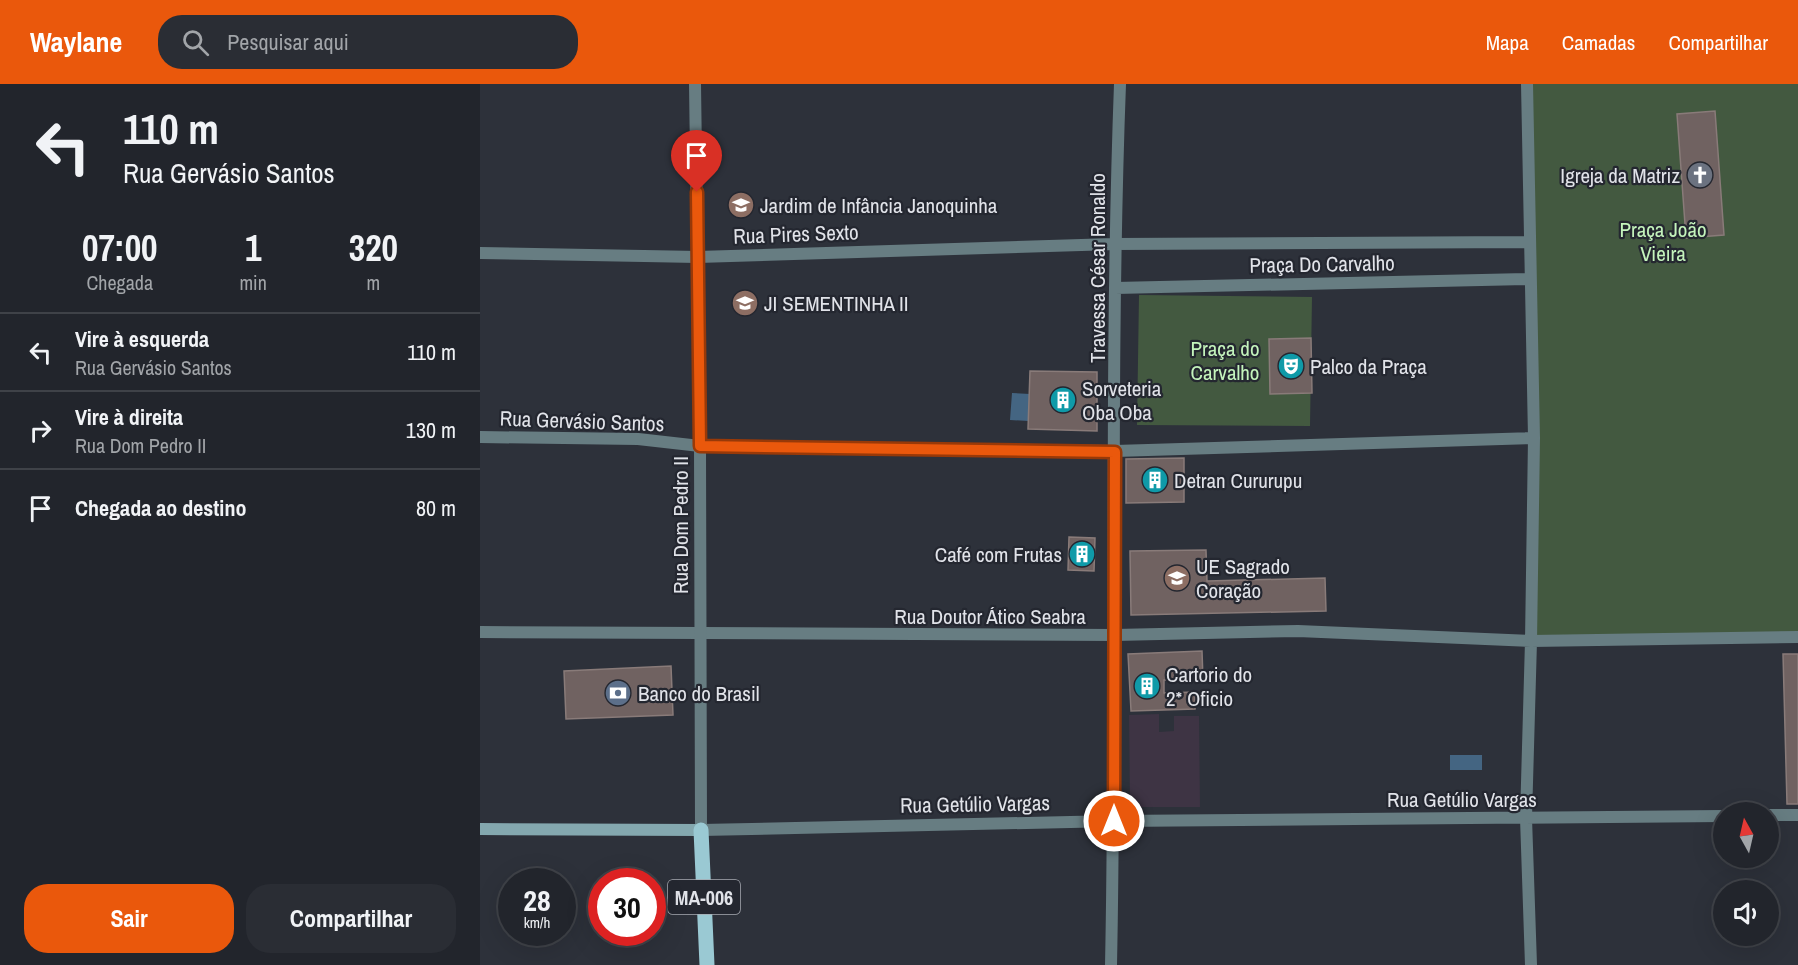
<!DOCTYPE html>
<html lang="pt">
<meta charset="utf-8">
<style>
:root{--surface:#22252c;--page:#2a2d34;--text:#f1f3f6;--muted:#a2a5a9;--line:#3f4248;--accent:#ea580c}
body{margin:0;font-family:"Archivo Narrow",sans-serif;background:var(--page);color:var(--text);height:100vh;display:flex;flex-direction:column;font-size:22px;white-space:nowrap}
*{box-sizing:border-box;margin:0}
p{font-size:20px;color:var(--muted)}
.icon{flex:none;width:33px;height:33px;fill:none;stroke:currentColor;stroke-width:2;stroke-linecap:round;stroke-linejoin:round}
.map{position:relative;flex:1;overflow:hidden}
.side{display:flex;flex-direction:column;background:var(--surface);width:480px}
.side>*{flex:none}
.banner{background:#22252c;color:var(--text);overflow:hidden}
.needle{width:39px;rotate:352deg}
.fabs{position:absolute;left:1233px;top:718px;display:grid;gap:12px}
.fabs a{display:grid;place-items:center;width:66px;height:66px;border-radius:50%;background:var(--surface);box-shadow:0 6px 24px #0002,0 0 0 2px var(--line);font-size:30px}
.speed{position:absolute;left:18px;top:784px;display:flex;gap:12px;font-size:30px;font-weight:700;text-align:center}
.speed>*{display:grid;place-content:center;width:78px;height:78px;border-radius:50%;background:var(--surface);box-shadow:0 6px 24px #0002,0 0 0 2px var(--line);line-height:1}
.speed small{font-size:15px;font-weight:400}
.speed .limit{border:9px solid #d22;background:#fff;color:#111}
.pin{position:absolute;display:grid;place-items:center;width:51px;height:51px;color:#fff;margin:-62px -26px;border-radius:50% 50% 50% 0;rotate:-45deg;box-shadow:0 0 6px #0007}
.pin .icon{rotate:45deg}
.me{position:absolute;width:66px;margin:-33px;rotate:0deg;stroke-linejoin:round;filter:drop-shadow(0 0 4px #0008)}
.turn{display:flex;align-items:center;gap:21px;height:126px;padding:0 24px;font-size:27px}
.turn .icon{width:78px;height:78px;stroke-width:2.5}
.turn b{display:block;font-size:42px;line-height:51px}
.eta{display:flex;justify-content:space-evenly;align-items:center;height:102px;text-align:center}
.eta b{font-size:36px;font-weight:700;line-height:42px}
.button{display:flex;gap:12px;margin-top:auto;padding:12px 24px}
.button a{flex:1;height:69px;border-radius:24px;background:var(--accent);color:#fff;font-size:24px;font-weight:700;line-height:69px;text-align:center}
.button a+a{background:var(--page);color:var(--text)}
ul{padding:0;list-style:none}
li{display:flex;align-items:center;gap:18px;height:78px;padding:0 24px;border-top:2px solid var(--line)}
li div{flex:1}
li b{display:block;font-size:22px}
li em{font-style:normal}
header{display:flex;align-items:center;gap:36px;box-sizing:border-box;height:84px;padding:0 30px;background:var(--accent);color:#fff}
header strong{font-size:28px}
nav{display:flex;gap:33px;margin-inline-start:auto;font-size:21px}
.search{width:420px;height:54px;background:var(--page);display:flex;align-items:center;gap:15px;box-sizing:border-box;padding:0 21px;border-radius:24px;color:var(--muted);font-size:22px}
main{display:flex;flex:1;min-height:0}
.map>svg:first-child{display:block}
.education{fill:#3e3444}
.green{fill:#435940}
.water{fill:#446582}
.building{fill:#706261;stroke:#897b79;stroke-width:1.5}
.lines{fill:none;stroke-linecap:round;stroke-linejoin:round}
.minor{stroke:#677d82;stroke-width:12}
.tertiary{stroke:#677d82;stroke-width:12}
.secondary{stroke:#84a8af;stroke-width:12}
.primary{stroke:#9ac9d3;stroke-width:15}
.route-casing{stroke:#983908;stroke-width:15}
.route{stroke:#ea580c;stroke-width:10}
.labels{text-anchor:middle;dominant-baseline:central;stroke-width:4.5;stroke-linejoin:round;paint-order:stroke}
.shield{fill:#242730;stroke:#a8abb2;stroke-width:1.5}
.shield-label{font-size:20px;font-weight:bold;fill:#e1e3e9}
.poi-label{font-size:21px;fill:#e1e3e9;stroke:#242730;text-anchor:start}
.park-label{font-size:21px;fill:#c4f4bc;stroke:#242730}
.street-label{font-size:21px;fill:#e1e3e9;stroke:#242730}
</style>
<header>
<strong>Waylane</strong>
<div class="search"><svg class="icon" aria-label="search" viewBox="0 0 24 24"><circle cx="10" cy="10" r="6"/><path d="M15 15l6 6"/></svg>Pesquisar aqui</div>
<nav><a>Mapa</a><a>Camadas</a><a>Compartilhar</a></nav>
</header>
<main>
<section class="side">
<div class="banner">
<div class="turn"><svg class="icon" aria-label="left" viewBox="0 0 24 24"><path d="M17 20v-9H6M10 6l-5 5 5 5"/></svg><div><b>110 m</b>Rua Gervásio Santos</div></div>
</div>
<div class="eta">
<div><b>07:00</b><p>Chegada</p></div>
<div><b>1</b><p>min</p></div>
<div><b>320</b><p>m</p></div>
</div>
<ul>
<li><svg class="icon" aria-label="left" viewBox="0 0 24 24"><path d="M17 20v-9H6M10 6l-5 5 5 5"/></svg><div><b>Vire à esquerda</b><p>Rua Gervásio Santos</p></div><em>110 m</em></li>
<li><svg class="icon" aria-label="right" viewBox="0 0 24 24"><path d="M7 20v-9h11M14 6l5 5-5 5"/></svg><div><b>Vire à direita</b><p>Rua Dom Pedro II</p></div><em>130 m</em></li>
<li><svg class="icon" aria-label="arrive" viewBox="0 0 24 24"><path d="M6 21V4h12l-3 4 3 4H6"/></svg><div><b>Chegada ao destino</b></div><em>80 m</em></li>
</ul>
<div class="button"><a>Sair</a><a>Compartilhar</a></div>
</section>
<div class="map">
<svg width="1318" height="881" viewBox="0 0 1318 881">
<rect width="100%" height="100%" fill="#2d313a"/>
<!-- education -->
<path class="education" d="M679,630V648L694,647V632H719L720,723H650L649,631Z"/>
<!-- green -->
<path class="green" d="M1047,0H1318V553L1051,557Z
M659,211L832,213L830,342L657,341Z"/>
<!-- water -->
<path class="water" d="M532,309L550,310L549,337L530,336Z
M970,671H1002V686H970Z"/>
<!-- building -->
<path class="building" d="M1235,27L1244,151L1206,154L1197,30Z
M831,254L832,309L790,310L789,255Z
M550,287L617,288V347L548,345Z
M704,374V418L646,419V375Z
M589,453L615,454L614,487L588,486Z
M726,466L727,497L845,494L846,527L651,531L650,467Z
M722,567L723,595L684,596V609L715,608V625L651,627L648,570Z
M1303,570H1318V720H1307Z
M191,582L193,631L86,635L84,587Z"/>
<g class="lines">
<!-- minor -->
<path class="minor" d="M1047,0L1054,354L1051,557L1318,553
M0,169L218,173L634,160L1048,158
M635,204L1049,195
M0,353L158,355L220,362L635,367L1054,354
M0,548L635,551L818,547L1051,557L1046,734L1051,881
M1288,731H1318
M221,746L634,737L1244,732
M631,881C637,587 629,293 640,0"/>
<!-- tertiary -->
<path class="tertiary" d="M215,0L220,362L221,746"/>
<!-- secondary -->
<path class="secondary" d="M0,745L221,746"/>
<!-- primary -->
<path class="primary" d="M221,746L227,881"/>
</g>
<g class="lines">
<defs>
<path id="route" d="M217,108L220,362L635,368L634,737"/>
</defs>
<!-- route casing -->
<use href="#route" class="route-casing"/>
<!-- route -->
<use href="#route" class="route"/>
</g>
<!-- icons -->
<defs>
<symbol id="church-disc" viewBox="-11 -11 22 22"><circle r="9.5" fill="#6b7280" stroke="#242730"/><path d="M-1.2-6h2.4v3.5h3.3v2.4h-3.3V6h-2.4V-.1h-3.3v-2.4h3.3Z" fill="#fff"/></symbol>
<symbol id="school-disc" viewBox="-11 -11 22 22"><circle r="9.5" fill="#8d6e63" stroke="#242730"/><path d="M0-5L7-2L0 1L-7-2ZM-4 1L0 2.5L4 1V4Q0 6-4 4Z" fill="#fff"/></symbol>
<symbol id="theatre-disc" viewBox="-11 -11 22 22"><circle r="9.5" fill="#0f9aa8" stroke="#242730"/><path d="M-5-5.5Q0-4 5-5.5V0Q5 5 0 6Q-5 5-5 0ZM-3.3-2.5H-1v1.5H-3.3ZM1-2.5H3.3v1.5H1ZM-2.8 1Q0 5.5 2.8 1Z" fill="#fff"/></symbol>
<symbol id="building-disc" viewBox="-11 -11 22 22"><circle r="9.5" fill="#0f9aa8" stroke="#242730"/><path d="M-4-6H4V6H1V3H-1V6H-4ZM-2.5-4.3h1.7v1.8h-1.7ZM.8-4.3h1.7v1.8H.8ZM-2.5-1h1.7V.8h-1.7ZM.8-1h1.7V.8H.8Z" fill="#fff"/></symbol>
<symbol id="bank-disc" viewBox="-11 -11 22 22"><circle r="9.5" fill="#5c6f8a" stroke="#242730"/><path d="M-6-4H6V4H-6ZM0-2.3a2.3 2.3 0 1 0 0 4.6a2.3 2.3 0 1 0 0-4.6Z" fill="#fff"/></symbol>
</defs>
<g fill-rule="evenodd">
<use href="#church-disc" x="1205" y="76" width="30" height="30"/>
<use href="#school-disc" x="246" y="106" width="30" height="30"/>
<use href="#school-disc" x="250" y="204" width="30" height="30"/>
<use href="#theatre-disc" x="796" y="267" width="30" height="30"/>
<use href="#building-disc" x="568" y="301" width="30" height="30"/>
<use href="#building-disc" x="660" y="381" width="30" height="30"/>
<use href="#building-disc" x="587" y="455" width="30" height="30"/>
<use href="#school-disc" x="682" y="479" width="30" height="30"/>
<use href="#building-disc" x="652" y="587" width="30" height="30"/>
<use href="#bank-disc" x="123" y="594" width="30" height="30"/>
</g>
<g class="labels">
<!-- shield labels -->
<rect class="shield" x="188" y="796" width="72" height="34" rx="4.5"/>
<g class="shield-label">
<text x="224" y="813">MA-006</text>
</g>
<!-- poi labels -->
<g class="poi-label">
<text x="1200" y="91" text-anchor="end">Igreja da Matriz</text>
<text x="280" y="121">Jardim de Infância Janoquinha</text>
<text x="284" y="219">JI SEMENTINHA II</text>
<text x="830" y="282">Palco da Praça</text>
<text x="602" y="304">Sorveteria<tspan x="602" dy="24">Oba Oba</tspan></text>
<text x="694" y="396">Detran Cururupu</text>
<text x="582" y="470" text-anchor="end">Café com Frutas</text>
<text x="716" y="482">UE Sagrado<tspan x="716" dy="24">Coração</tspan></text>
<text x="686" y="590">Cartorio do<tspan x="686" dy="24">2* Oficio</tspan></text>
<text x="158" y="609">Banco do Brasil</text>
</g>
<!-- park labels -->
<g class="park-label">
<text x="1183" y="145">Praça João<tspan x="1183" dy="24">Vieira</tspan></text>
<text x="745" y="264">Praça do<tspan x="745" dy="24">Carvalho</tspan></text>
</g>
<!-- street labels -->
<g class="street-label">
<text transform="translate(316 150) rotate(-2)">Rua Pires Sexto</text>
<text transform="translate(842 180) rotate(-1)">Praça Do Carvalho</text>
<text transform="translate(617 184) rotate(-90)">Travessa César Ronaldo</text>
<text transform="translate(102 337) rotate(2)">Rua Gervásio Santos</text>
<text transform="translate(200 441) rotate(-90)">Rua Dom Pedro II</text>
<text x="510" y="532">Rua Doutor Ático Seabra</text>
<text x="982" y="715">Rua Getúlio Vargas</text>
<text transform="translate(495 720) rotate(-1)">Rua Getúlio Vargas</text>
</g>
</g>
</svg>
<div class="fabs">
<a><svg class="needle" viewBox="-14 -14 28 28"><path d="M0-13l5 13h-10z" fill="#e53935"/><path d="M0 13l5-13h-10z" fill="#a2a5a9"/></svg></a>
<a><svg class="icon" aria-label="sound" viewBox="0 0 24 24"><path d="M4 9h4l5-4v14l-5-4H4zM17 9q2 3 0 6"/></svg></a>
</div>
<div class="speed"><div>28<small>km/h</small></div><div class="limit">30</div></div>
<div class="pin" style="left:217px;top:108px;background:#d93025"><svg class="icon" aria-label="arrive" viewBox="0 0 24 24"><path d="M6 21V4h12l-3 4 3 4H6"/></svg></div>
<svg class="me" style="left:634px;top:737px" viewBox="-20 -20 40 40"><circle r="17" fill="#ea580c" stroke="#fff" stroke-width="3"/><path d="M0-11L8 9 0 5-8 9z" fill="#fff"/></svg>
</div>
</main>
